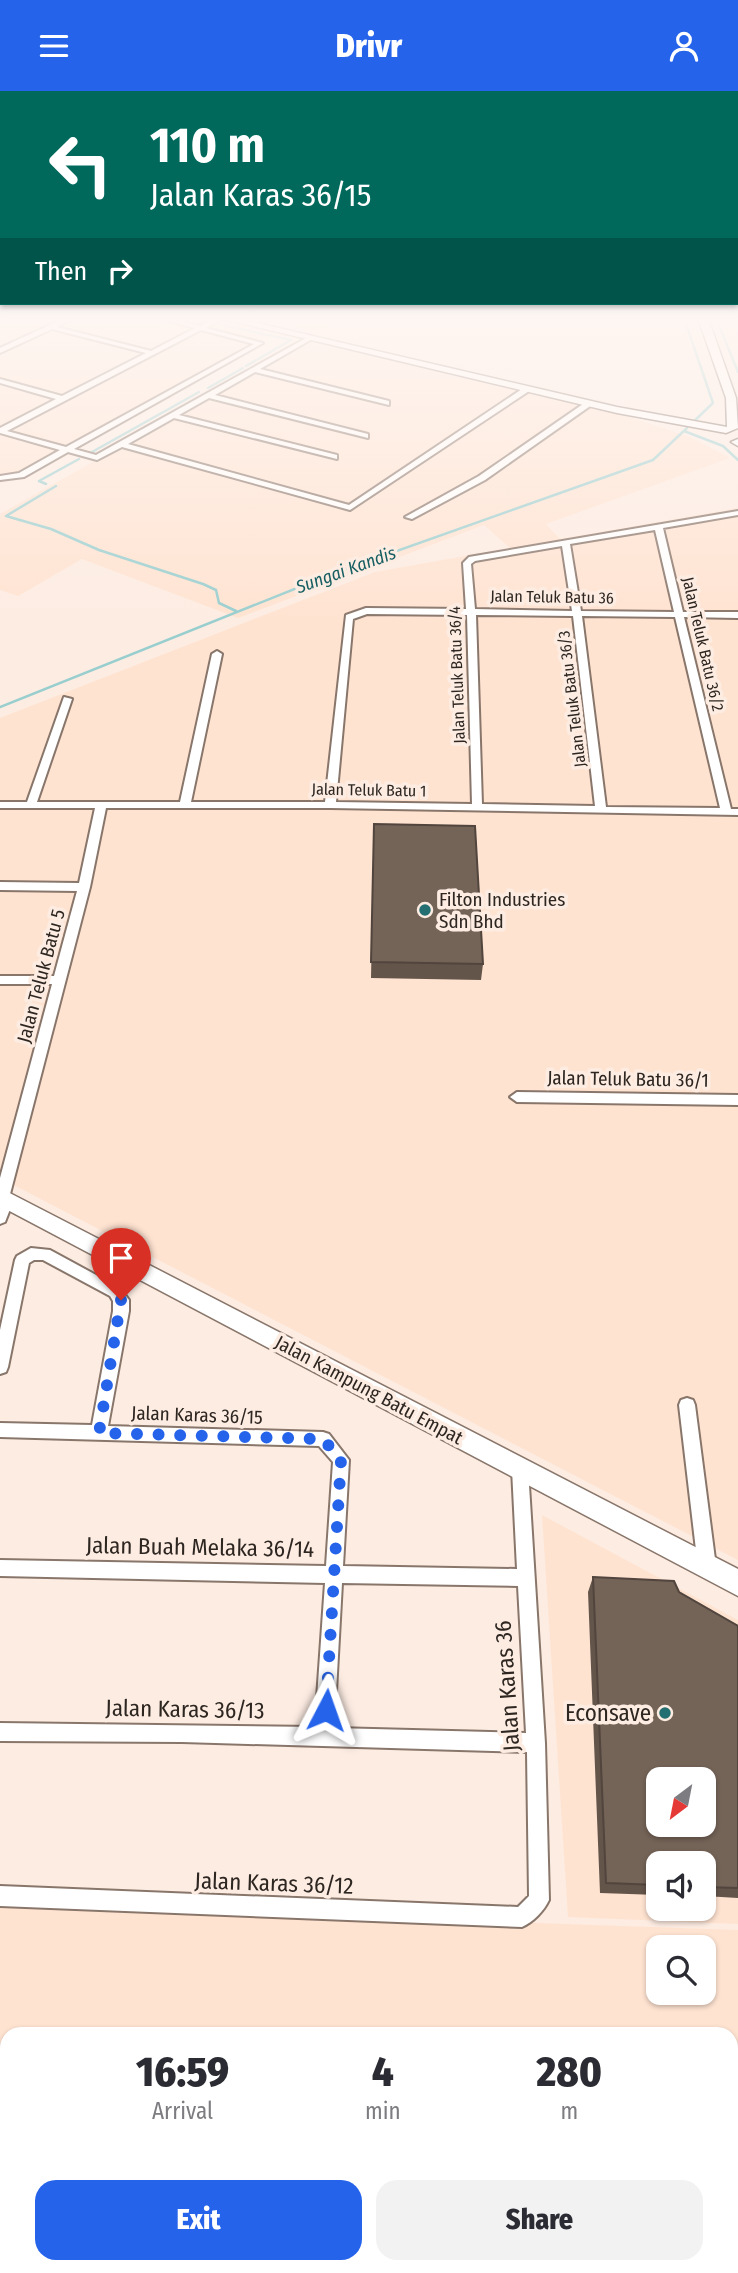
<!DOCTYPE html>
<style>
:root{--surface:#fff;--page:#f2f2f3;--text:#2b2b33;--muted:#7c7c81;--accent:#2563eb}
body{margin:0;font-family:"Fira Sans Condensed",sans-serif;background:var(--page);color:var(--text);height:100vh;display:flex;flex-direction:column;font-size:26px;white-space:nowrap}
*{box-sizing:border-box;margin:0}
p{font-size:23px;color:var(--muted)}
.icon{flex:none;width:38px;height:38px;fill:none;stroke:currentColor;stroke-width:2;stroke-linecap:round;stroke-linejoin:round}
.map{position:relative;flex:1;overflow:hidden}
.drawer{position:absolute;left:0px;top:1936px;width:738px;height:247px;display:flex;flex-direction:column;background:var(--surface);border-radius:21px 21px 0 0;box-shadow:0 2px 5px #0004}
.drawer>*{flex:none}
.guide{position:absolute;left:0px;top:0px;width:738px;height:214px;box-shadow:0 2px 5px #0004;background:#00695c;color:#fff;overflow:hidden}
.needle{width:46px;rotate:212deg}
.buttons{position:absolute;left:646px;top:1676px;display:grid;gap:14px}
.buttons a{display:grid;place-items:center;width:70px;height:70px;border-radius:14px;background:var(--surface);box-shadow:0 2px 5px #0004;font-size:35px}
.pin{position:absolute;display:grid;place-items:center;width:60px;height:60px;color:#fff;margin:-72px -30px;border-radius:50% 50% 50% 0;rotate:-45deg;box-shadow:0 0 7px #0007}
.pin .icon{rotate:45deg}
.me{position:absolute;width:77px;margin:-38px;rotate:4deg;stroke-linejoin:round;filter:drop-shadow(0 0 5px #0008)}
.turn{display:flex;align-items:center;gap:24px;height:147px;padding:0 35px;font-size:32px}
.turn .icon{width:91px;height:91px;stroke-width:2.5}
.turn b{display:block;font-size:49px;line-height:60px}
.then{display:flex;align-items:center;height:66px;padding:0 35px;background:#0003;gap:14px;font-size:26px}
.eta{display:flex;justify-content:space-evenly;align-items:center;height:119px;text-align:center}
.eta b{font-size:42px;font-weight:800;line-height:49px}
.primary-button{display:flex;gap:14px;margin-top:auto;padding:14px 35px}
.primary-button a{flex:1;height:80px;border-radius:21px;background:var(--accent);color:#fff;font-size:28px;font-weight:800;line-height:80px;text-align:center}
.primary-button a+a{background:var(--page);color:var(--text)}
header{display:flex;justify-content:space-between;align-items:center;height:91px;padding:0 35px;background:var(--accent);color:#fff;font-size:32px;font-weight:800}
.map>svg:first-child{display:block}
.built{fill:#ffe3d1;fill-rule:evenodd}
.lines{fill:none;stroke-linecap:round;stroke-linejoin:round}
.stream{stroke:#99cecf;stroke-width:2.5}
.minor-casing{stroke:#89766b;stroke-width:4}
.secondary-casing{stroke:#89766b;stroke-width:3}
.minor{fill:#fff;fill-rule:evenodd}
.secondary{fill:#fff;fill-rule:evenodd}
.wall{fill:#64554b}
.building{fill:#746357;stroke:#51453d;stroke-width:2;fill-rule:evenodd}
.route{stroke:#2563eb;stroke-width:12;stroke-dasharray:0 21.6}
.poi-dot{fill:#246f72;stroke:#fdece2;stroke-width:2.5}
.labels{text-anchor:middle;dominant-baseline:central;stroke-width:7;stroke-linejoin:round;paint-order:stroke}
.far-street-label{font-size:16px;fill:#2d2621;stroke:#fdece2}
.far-water-label{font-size:18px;font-style:italic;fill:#165e61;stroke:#fdece2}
.poi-label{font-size:19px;fill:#2d2621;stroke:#fdece2;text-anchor:start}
.street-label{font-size:19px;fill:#2d2621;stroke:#fdece2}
.near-street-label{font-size:23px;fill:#2d2621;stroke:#fdece2}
.near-poi-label{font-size:23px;fill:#2d2621;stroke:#fdece2;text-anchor:end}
</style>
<header><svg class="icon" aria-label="menu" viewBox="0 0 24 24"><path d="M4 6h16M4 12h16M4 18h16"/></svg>Drivr<svg class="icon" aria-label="person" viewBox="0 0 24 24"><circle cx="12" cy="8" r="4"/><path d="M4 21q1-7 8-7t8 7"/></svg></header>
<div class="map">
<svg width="738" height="2182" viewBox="0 0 738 2182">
<rect width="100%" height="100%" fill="#fdece2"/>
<!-- built -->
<path class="built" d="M0,227H204L274,243L0,392Z
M259,227H347L321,242Z
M310,249L610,320L690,346L730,367L546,433L560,448L738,417V1469L0,1087V627L375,481L510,457L484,434L238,527L82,468L18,505L0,499V423Z
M542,1424L738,1529V1833L568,1826ZM658,1689H704V1734H658ZM658,1773H704V1818H658Z
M0,1813L738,1839V2182H0ZM658,1857H704V1902H658ZM7,1942H732V2175H7Z"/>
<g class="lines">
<!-- stream -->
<path class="stream" d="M191,227L207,231
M684,227L713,312L691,333
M716,227L738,281
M217,233L291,249
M246,275L291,249
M208,297L243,277
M684,340L723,355L738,369
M92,361L199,301
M46,393L39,390L79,368
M56,395L6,425L51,438L99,459L203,493L216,499L219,512L236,520
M0,616L332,483L653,369L687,337"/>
<defs>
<path id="minor" d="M65,227H73L57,236L151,260L195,237L158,227H168L200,235L215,227H223L206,237L263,252L74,358L96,364L308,246H312V248L260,278L389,310V314L255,281L215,304L368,343V347L209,307L179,324L337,364V368L174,327L128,353L349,414L525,296L532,298L350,419L122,356L97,369L68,361L24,386L0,389V385L19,382L60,359L0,342V337L56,308L0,292V288L62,305L146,262L52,238L0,262V257ZM201,239L254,253L66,356L7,340Z
M586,311L593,313L485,389L412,428L405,426L479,385Z
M738,420V424L663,437L683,521H738V527L684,526L731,718H738V724L330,717H106L90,796L10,1103L14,1108L5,1131L0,1133V1087L52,893H0V885H54L77,800L0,799V791L79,792L95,717H0V711H27L64,606L72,608L37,711H180L212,563L217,560L222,563L191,711H325L346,524L366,517L466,518L463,472L469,466ZM655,439L674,521L581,520L570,453ZM562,455L572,520L475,518L471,473L475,470ZM367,523L467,524L472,713L336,711L353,528ZM476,524L573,525L595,715L482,713ZM582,525L675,526L720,717L606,716Z
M517,1001L738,1004V1014L517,1011L510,1006Z
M31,1157L50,1159L120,1197L129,1209V1220L108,1335L323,1341L329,1343L349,1369L343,1475L517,1478L512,1378L514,1373L520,1370L526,1373L528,1378L545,1652L549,1809C544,1820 533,1831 522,1836L0,1815V1795L518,1816L529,1805L527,1661L182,1651L0,1650V1632L315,1636L325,1492L0,1485V1469L326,1475L333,1371L319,1355L0,1346V1332L92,1334L113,1220V1210L110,1205L43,1169H34L29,1172L8,1276L6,1281L0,1283V1239L15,1169L17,1165ZM342,1492L518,1495L526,1642L334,1637Z
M687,1307L693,1309L695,1314L716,1476L713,1482L707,1484L701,1482L698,1476L679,1314L681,1309Z"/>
<path id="secondary" d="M219,227H236L617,316L727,336L726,307L698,227H708L736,307L738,337L726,342L617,322Z
M738,348V355L731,351Z
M0,1097L738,1478V1505L0,1115Z"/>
</defs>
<!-- minor casing -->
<use href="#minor" class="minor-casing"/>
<!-- secondary casing -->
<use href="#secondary" class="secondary-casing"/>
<!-- minor -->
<use href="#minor" class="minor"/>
<!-- secondary -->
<use href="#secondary" class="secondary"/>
</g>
<!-- wall -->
<path class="wall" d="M374,733L483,873L481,889L371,887Z
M593,1486L679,1501L738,1535V1807L704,1805V1773H658V1804L600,1802L588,1501Z"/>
<!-- building -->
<path class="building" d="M374,733L475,735L483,873L371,871Z
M593,1486L674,1490L679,1501L738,1535V1797L704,1796V1773H658V1794L606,1792ZM658,1689H704V1734H658Z"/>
<!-- sky -->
<linearGradient id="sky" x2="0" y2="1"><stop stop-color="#88bede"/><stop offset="0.43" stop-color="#fef6f2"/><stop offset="1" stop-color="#fef6f2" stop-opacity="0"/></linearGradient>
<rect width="738" height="532" fill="url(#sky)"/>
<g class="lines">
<!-- route -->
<path class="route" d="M121,1209L99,1342L323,1348L341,1369L326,1619"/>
</g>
<!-- markers -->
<g class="poi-dot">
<circle cx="425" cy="819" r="7"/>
<circle cx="665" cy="1622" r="7"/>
</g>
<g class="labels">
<!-- far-street labels -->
<g class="far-street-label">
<text transform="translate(552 506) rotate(1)">Jalan Teluk Batu 36</text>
<text transform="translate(703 553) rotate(77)">Jalan Teluk Batu 36/2</text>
<text transform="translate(457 584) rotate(-92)">Jalan Teluk Batu 36/4</text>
<text transform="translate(572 608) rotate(-97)">Jalan Teluk Batu 36/3</text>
<text transform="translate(369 699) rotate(1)">Jalan Teluk Batu 1</text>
</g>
<!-- far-water labels -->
<g class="far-water-label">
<text transform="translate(346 479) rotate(-20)">Sungai Kandis</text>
</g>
<!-- poi labels -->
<g class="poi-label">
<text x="439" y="808">Filton Industries<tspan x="439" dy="22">Sdn Bhd</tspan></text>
</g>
<!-- street labels -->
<g class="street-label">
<text transform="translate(41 885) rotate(-75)">Jalan Teluk Batu 5</text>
<text transform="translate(628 988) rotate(1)">Jalan Teluk Batu 36/1</text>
<text transform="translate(369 1299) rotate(28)">Jalan Kampung Batu Empat</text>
<text transform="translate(197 1324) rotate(2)">Jalan Karas 36/15</text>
</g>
<!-- near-street labels -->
<g class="near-street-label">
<text transform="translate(200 1456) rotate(1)">Jalan Buah Melaka 36/14</text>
<text transform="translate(507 1595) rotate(-94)">Jalan Karas 36</text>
<text transform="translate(185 1618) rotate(1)">Jalan Karas 36/13</text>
<text transform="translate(274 1792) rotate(2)">Jalan Karas 36/12</text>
</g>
<!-- near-poi labels -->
<g class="near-poi-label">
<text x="651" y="1622">Econsave</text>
</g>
</g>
</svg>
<div class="buttons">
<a><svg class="needle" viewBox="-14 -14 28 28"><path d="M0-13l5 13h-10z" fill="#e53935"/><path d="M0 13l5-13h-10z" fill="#7c7c81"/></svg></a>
<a><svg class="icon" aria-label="sound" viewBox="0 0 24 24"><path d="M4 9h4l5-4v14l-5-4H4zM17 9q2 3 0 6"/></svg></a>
<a><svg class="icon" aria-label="search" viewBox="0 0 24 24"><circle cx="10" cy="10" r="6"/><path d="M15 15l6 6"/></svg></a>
</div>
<div class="pin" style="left:121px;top:1209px;background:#d93025"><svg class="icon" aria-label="arrive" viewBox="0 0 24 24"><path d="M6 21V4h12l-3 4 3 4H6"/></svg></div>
<svg class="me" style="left:326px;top:1619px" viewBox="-20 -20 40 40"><path d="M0-17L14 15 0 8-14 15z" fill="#2563eb" stroke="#fff" stroke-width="4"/></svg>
<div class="guide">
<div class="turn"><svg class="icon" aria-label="left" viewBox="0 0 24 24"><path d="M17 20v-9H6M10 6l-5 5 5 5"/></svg><div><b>110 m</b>Jalan Karas 36/15</div></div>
<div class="then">Then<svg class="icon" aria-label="right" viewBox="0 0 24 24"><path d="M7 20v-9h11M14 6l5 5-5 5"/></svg></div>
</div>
<section class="drawer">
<div class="eta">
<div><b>16:59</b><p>Arrival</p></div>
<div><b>4</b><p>min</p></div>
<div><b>280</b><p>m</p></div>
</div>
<div class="primary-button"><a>Exit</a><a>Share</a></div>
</section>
</div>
